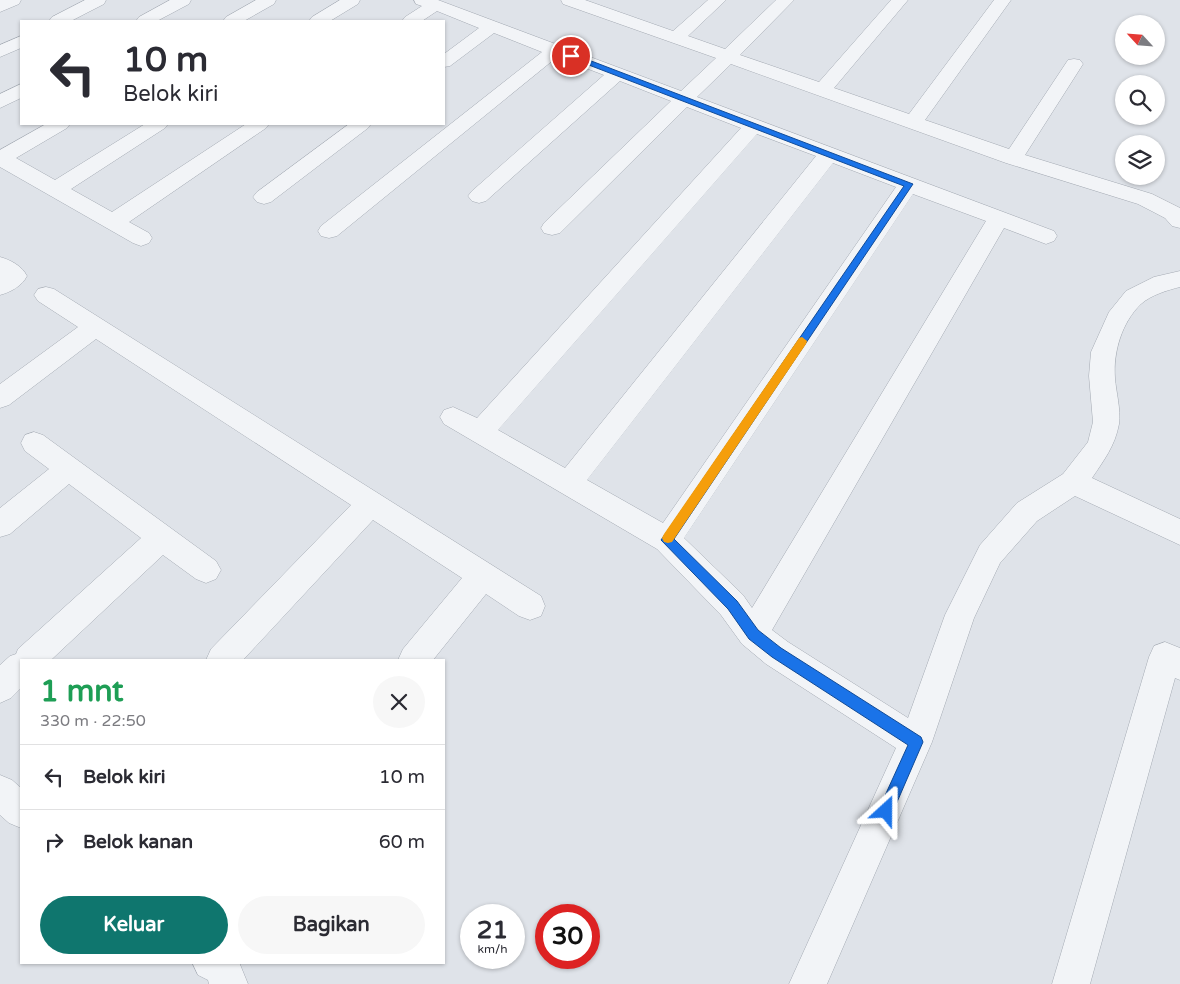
<!DOCTYPE html>
<html lang="id">
<meta charset="utf-8">
<style>
:root{--surface:#fff;--page:#f7f7f7;--text:#2b2b33;--muted:#7c7c81;--line:#e1e1e2;--accent:#0f766e}
body{margin:0;font-family:"Varela Round",sans-serif;background:var(--page);color:var(--text);height:100vh;display:flex;flex-direction:column;font-size:19px;white-space:nowrap}
*{box-sizing:border-box;margin:0}
p{font-size:16px;color:var(--muted)}
.icon{flex:none;width:28px;height:28px;fill:none;stroke:currentColor;stroke-width:2;stroke-linecap:round;stroke-linejoin:round}
.map{position:relative;flex:1;overflow:hidden}
.drawer{position:absolute;left:20px;top:659px;width:425px;height:305px;display:flex;flex-direction:column;background:var(--surface);border-radius:0px;box-shadow:0 1px 4px #0004}
.drawer>*{flex:none}
.hud{position:absolute;left:20px;top:20px;width:425px;height:105px;border-radius:0px;box-shadow:0 1px 4px #0004;background:#fff;color:var(--text);overflow:hidden}
.needle{width:32px;rotate:296deg}
.controls{position:absolute;left:1115px;top:15px;display:grid;gap:10px}
.controls a{display:grid;place-items:center;width:50px;height:50px;border-radius:50%;background:var(--surface);box-shadow:0 1px 4px #0004;font-size:25px}
.speed{position:absolute;left:460px;top:904px;display:flex;gap:10px;font-size:25px;font-weight:700;text-align:center}
.speed>*{display:grid;place-content:center;width:65px;height:65px;border-radius:50%;background:var(--surface);box-shadow:0 1px 4px #0004;line-height:1}
.speed small{font-size:12px;font-weight:400}
.speed .limit{border:8px solid #d22;background:#fff;color:#111}
.pin{position:absolute;display:grid;place-items:center;width:42px;height:42px;color:#fff;margin:-21px;border:2px solid #fff;border-radius:50%;box-shadow:0 1px 5px #0007}
.me{position:absolute;width:55px;margin:-28px;rotate:24deg;stroke-linejoin:round;filter:drop-shadow(0 0 4px #0008)}
.turn{display:flex;align-items:center;gap:18px;height:105px;padding:0 20px;font-size:22px}
.turn .icon{width:65px;height:65px;stroke-width:2.5}
.turn b{display:block;font-size:35px;line-height:42px}
.round{display:grid;place-items:center;flex:none;width:52px;height:52px;border-radius:26px;background:var(--page)}
.head{display:flex;align-items:center;justify-content:space-between;height:85px;padding:0 20px}
h1{font-size:30px;font-weight:700;line-height:38px;color:#1e9e55}
.button{display:flex;gap:10px;margin-top:auto;padding:10px 20px}
.button a{flex:1;height:58px;border-radius:30px;background:var(--accent);color:#fff;font-size:20px;font-weight:700;line-height:58px;text-align:center}
.button a+a{background:var(--page);color:var(--text)}
ul{padding:0;list-style:none}
li{display:flex;align-items:center;gap:15px;height:65px;padding:0 20px;border-top:1px solid var(--line)}
li div{flex:1}
li b{display:block;font-size:19px}
li em{font-style:normal}
.map>svg:first-child{display:block}
.lines{fill:none;stroke-linecap:round;stroke-linejoin:round}
.minor-casing{stroke:#a4aab3;stroke-width:1}
.minor{fill:#f2f4f7;fill-rule:evenodd}
.route{fill:#1a73e8;stroke:#114b97}
.slow{fill:#f59e0b}
</style>
<div class="map">
<svg width="1180" height="984" viewBox="0 0 1180 984">
<rect width="100%" height="100%" fill="#dfe3e9"/>
<g class="lines">
<defs>
<path id="minor" d="M0,0H21L19,4L0,12Z
M85,0H106L104,4L71,21H49L52,17Z
M170,0H191L189,4L157,21H136L139,17Z
M256,0H276L274,4L244,21H223L226,17Z
M340,0H360L358,4L330,21H309L312,17Z
M414,0H438L681,91L716,58L563,4L561,0H585L673,31L708,0H726L688,36L725,49L776,0H794L740,55L819,82L891,0H908L834,88L909,114L994,0H1011L925,120L1009,149L1068,60L1074,59L1080,60L1083,64L1025,155L1152,194L1180,208V228L1172,226L1165,218L1138,204L1006,163L731,64L697,97L1054,231L1057,236L1054,241L1046,244L1004,228L772,630L788,642L908,718L945,615L980,545L1017,503L1063,474L1088,442L1093,422L1089,376L1091,352L1109,312L1126,291L1154,277L1180,271V287C1168,290 1151,295 1141,304C1122,322 1113,352 1115,378C1116,392 1121,409 1119,424C1115,446 1104,460 1092,478L1180,519V545L1075,496L1037,521L1000,563L974,618L932,742L827,984H789L896,748L766,664L742,644L721,615L657,549L444,424L440,417L444,410L453,407L477,418L741,128L687,107L560,233L552,235L544,233L541,228L544,223L671,101L620,81L486,201L479,203L472,201L468,196L472,191L604,75L557,57L337,236L329,238L321,236L318,231L321,226L542,52L494,33L450,66L444,67V54L479,28L437,11L422,21H402L405,17L422,6L416,4ZM757,134L816,156L565,468L498,430ZM833,163L896,187L663,523L587,480ZM913,194L986,221L752,608L743,595L684,538Z
M21,36V48L0,57V45Z
M21,84V98L0,108V94Z
M46,124H70L67,128L16,158L55,180L145,124H168L165,128L71,189L112,212L246,124H269L266,128L129,222L149,233L152,238L149,243L141,246L133,243L0,167V150Z
M349,124H371L368,128L271,202L264,204L257,202L253,197L257,192Z
M0,257C11,260 22,266 27,276C22,286 11,292 0,295Z
M46,287L54,289L541,596L545,606L541,616L530,620L519,616L486,594L433,660H398L403,649L462,578L373,520L243,660H206L211,649L351,505L96,339L9,405L0,408V384L78,327L38,301L34,295L38,289Z
M34,432L43,435L216,561L221,570L216,579L206,583L196,579L163,555L51,660H21V688L11,698L0,703V665L10,656L16,654L18,649L141,538L69,484L10,534L0,537V508L49,469L25,451L21,443L25,435Z
M1165,642L1180,648V680L1175,678L1090,984H1052L1149,657L1154,646Z
M0,775L12,780L21,788V828L9,823L0,815Z
M192,962H239L248,984H209L208,980L198,975Z"/>
</defs>
<!-- minor casing -->
<use href="#minor" class="minor-casing"/>
<!-- minor -->
<use href="#minor" class="minor"/>
</g>
<!-- route -->
<path class="route" d="M568,54H573L913,184L674,539L737,601L758,630L781,648L921,737L923,742L891,816L886,818L880,816L878,811L908,745L772,657L749,639L728,609L661,540L904,186L568,57Z"/>
<!-- slow -->
<path class="slow" d="M802,337L807,341L806,344L672,542L668,543L664,542L662,538L664,534L799,338Z"/>
</svg>
<div class="controls">
<a><svg class="needle" viewBox="-14 -14 28 28"><path d="M0-13l5 13h-10z" fill="#e53935"/><path d="M0 13l5-13h-10z" fill="#7c7c81"/></svg></a>
<a><svg class="icon" aria-label="search" viewBox="0 0 24 24"><circle cx="10" cy="10" r="6"/><path d="M15 15l6 6"/></svg></a>
<a><svg class="icon" aria-label="layers" viewBox="0 0 24 24"><path d="M12 4l9 5-9 5-9-5zM3 14l9 5 9-5"/></svg></a>
</div>
<div class="speed"><div>21<small>km/h</small></div><div class="limit">30</div></div>
<div class="pin" style="left:571px;top:56px;background:#d93025"><svg class="icon" aria-label="arrive" viewBox="0 0 24 24"><path d="M6 21V4h12l-3 4 3 4H6"/></svg></div>
<svg class="me" style="left:886px;top:811px" viewBox="-20 -20 40 40"><path d="M0-17L14 15 0 8-14 15z" fill="#1a73e8" stroke="#fff" stroke-width="4"/></svg>
<div class="hud">
<div class="turn"><svg class="icon" aria-label="left" viewBox="0 0 24 24"><path d="M17 20v-9H6M10 6l-5 5 5 5"/></svg><div><b>10 m</b>Belok kiri</div></div>
</div>
<section class="drawer">
<div class="head"><div><h1>1 mnt</h1><p>330 m · 22:50</p></div><a class="round"><svg class="icon" aria-label="close" viewBox="0 0 24 24"><path d="M6 6l12 12M18 6L6 18"/></svg></a></div>
<ul>
<li><svg class="icon" aria-label="left" viewBox="0 0 24 24"><path d="M17 20v-9H6M10 6l-5 5 5 5"/></svg><div><b>Belok kiri</b></div><em>10 m</em></li>
<li><svg class="icon" aria-label="right" viewBox="0 0 24 24"><path d="M7 20v-9h11M14 6l5 5-5 5"/></svg><div><b>Belok kanan</b></div><em>60 m</em></li>
</ul>
<div class="button"><a>Keluar</a><a>Bagikan</a></div>
</section>
</div>
